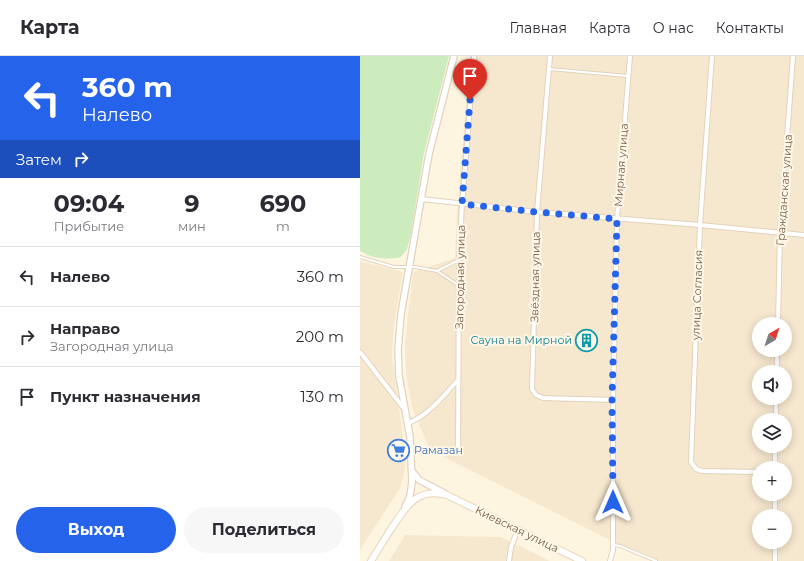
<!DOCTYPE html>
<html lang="ru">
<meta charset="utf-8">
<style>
:root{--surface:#fff;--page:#f7f7f7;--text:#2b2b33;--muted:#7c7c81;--line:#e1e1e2;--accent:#2563eb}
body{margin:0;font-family:Montserrat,sans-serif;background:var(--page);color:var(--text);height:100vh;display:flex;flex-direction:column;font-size:15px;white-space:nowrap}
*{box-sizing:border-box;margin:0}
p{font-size:13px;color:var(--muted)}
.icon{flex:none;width:22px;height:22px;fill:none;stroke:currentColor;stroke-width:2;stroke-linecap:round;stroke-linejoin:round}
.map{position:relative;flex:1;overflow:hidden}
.sheet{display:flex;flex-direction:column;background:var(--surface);width:360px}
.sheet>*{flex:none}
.guide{background:#2563eb;color:#fff;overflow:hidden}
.needle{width:26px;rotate:39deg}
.tools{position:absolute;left:392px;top:261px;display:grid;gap:8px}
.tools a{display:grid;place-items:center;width:40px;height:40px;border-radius:50%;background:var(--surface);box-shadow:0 2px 10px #0003;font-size:20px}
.pin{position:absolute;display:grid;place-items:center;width:34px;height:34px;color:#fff;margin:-41px -17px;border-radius:50% 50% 50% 0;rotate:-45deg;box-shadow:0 0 4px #0007}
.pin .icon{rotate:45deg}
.me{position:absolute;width:44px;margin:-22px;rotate:0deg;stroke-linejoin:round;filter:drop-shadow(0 0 3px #0008)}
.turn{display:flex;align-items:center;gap:14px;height:84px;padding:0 16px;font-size:18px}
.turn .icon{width:52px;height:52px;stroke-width:2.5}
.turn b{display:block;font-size:28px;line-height:34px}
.then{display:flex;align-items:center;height:38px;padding:0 16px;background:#0003;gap:8px;font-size:15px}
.eta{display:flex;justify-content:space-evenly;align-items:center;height:68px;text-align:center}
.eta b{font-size:24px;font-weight:700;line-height:28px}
.button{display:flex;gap:8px;margin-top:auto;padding:8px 16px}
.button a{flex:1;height:46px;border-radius:24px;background:var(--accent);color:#fff;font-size:16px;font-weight:700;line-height:46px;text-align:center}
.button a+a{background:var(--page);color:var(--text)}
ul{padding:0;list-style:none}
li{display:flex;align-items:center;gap:12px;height:60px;padding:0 16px;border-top:1px solid var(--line)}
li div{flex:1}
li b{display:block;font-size:15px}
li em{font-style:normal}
header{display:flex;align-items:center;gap:24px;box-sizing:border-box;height:56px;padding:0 20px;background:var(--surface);border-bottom:1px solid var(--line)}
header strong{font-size:19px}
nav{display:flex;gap:22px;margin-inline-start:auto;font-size:14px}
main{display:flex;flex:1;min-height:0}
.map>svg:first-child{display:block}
.residential{fill:#f6e8cf;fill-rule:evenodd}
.green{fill:#cdecbe}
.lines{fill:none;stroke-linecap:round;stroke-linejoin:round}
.service-casing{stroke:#e3d2bc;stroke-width:4}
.minor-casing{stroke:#e3d2bc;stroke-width:6}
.tertiary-casing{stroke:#e3d2bc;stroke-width:8}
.secondary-casing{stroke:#e8d4b9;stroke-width:8}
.service{stroke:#fff;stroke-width:2}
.minor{stroke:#fff;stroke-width:4}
.tertiary{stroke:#fff;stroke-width:5.5}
.secondary{stroke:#fff;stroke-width:6}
.route{stroke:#2563eb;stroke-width:7;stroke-dasharray:0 12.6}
.labels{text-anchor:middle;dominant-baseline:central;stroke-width:4;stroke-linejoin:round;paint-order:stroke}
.street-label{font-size:11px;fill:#775c46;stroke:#fff8e9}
.culture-label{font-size:11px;fill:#0d838f;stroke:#fff8e9;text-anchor:end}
.shop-label{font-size:11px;fill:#366cbe;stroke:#fff8e9;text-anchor:start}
</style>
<header>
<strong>Карта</strong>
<nav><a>Главная</a><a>Карта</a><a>О нас</a><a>Контакты</a></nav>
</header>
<main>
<section class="sheet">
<div class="guide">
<div class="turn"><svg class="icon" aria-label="left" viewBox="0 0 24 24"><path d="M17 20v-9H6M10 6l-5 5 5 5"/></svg><div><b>360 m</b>Налево</div></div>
<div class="then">Затем<svg class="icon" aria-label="right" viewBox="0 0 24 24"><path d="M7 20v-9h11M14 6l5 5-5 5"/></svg></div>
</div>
<div class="eta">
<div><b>09:04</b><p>Прибытие</p></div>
<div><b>9</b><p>мин</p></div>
<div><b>690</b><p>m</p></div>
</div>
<ul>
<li><svg class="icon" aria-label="left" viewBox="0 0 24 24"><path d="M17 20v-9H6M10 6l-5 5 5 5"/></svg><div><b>Налево</b></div><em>360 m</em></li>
<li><svg class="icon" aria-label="right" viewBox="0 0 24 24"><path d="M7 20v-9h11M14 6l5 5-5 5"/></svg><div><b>Направо</b><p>Загородная улица</p></div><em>200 m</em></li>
<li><svg class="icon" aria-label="arrive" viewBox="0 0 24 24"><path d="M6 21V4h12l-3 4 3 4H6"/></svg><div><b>Пункт назначения</b></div><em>130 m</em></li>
</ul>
<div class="button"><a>Выход</a><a>Поделиться</a></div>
</section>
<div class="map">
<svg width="444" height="505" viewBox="0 0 444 505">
<rect width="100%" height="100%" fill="#fef5e1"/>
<!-- residential -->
<path class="residential" d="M110,0H444V505H291L70,394L52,352L46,317L45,286L53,216L95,202L97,156ZM399,268H425V294H399ZM399,316H425V342H399ZM399,364H425V390H399ZM399,412H425V438H399ZM399,460H425V486H399Z
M0,205L43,216L34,267L32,301L46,402L44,418L40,432L0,494Z
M45,479L141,481L190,505H29Z"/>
<!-- green -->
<path class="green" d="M0,0H89L64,97L51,177L47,193L41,201C26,204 13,203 0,195Z"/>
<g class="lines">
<defs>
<path id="service" d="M189,13L268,20
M0,201L34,211H55L77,215L98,229
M77,215L99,204
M254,489L260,490L296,505"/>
<path id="minor" d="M190,0L177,156L172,333L176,339L183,342L253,344
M352,0L340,169L331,406L336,413L342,415L399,416
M62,143L177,156L340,169L444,179
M418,268L420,177L433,0
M0,296L45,354
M417,316V294
M416,364V342
M48,367C68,360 84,339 98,324
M98,394L99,204L102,148L114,0
M415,412V390
M415,438V460
M415,486V505
M149,505L151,491L158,473
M250,505L253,494V344L257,163L270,0"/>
<path id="tertiary" d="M52,415L59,424L84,437
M45,451L50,440L52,426L50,381L39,320L38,294L41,258L69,98L94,0"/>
<path id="secondary" d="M11,505C18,494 24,484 31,473C46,451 56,431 87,439L222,505"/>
</defs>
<!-- service casing -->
<use href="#service" class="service-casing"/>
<!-- minor casing -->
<use href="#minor" class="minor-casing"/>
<!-- tertiary casing -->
<use href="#tertiary" class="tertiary-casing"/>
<!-- secondary casing -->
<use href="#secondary" class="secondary-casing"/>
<!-- service -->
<use href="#service" class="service"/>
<!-- minor -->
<use href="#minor" class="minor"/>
<!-- tertiary -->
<use href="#tertiary" class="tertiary"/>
<!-- secondary -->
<use href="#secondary" class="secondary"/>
</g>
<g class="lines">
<!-- route -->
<path class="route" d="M110,44L102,148L177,156L257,163L252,344L253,446"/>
</g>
<!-- icons -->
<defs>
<symbol id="building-ring" viewBox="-11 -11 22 22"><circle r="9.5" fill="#fff8e9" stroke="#0f9aa8" stroke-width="1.5"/><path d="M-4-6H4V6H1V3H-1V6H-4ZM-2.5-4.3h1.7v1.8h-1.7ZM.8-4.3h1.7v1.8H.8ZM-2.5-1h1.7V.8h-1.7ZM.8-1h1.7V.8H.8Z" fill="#0f9aa8"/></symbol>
<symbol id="supermarket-ring" viewBox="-11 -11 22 22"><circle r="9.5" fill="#fff8e9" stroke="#3f7fe0" stroke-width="1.5"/><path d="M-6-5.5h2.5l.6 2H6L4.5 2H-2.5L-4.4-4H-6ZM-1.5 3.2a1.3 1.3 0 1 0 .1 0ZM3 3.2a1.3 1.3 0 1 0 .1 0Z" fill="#3f7fe0"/></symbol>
</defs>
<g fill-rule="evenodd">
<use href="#building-ring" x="214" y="272" width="25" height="25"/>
<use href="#supermarket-ring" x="26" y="382" width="25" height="25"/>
</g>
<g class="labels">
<!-- street labels -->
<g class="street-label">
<text transform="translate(261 109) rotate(-86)">Мирная улица</text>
<text transform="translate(424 134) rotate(-86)">Гражданская улица</text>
<text transform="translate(100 221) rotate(-89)">Загородная улица</text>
<text transform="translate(175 221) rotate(-89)">Звёздная улица</text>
<text transform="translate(337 239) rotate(-88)">улица Согласия</text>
<text transform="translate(157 473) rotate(26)">Киевская улица</text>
</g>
<!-- culture labels -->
<g class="culture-label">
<text x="212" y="284">Сауна на Мирной</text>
</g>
<!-- shop labels -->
<g class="shop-label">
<text x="54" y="394">Рамазан</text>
</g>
</g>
</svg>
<div class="tools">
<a><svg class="needle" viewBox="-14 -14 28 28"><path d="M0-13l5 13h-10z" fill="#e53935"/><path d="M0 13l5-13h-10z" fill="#7c7c81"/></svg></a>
<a><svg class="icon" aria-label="sound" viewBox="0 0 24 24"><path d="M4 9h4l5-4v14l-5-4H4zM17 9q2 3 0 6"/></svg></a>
<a><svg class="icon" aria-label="layers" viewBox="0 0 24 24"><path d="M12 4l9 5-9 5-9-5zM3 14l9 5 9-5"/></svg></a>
<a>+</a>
<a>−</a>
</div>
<div class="pin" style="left:110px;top:44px;background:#d93025"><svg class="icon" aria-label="arrive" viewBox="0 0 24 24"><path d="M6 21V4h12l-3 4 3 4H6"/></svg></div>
<svg class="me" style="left:253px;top:446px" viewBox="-20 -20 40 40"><path d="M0-17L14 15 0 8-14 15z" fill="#2563eb" stroke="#fff" stroke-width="4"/></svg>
</div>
</main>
